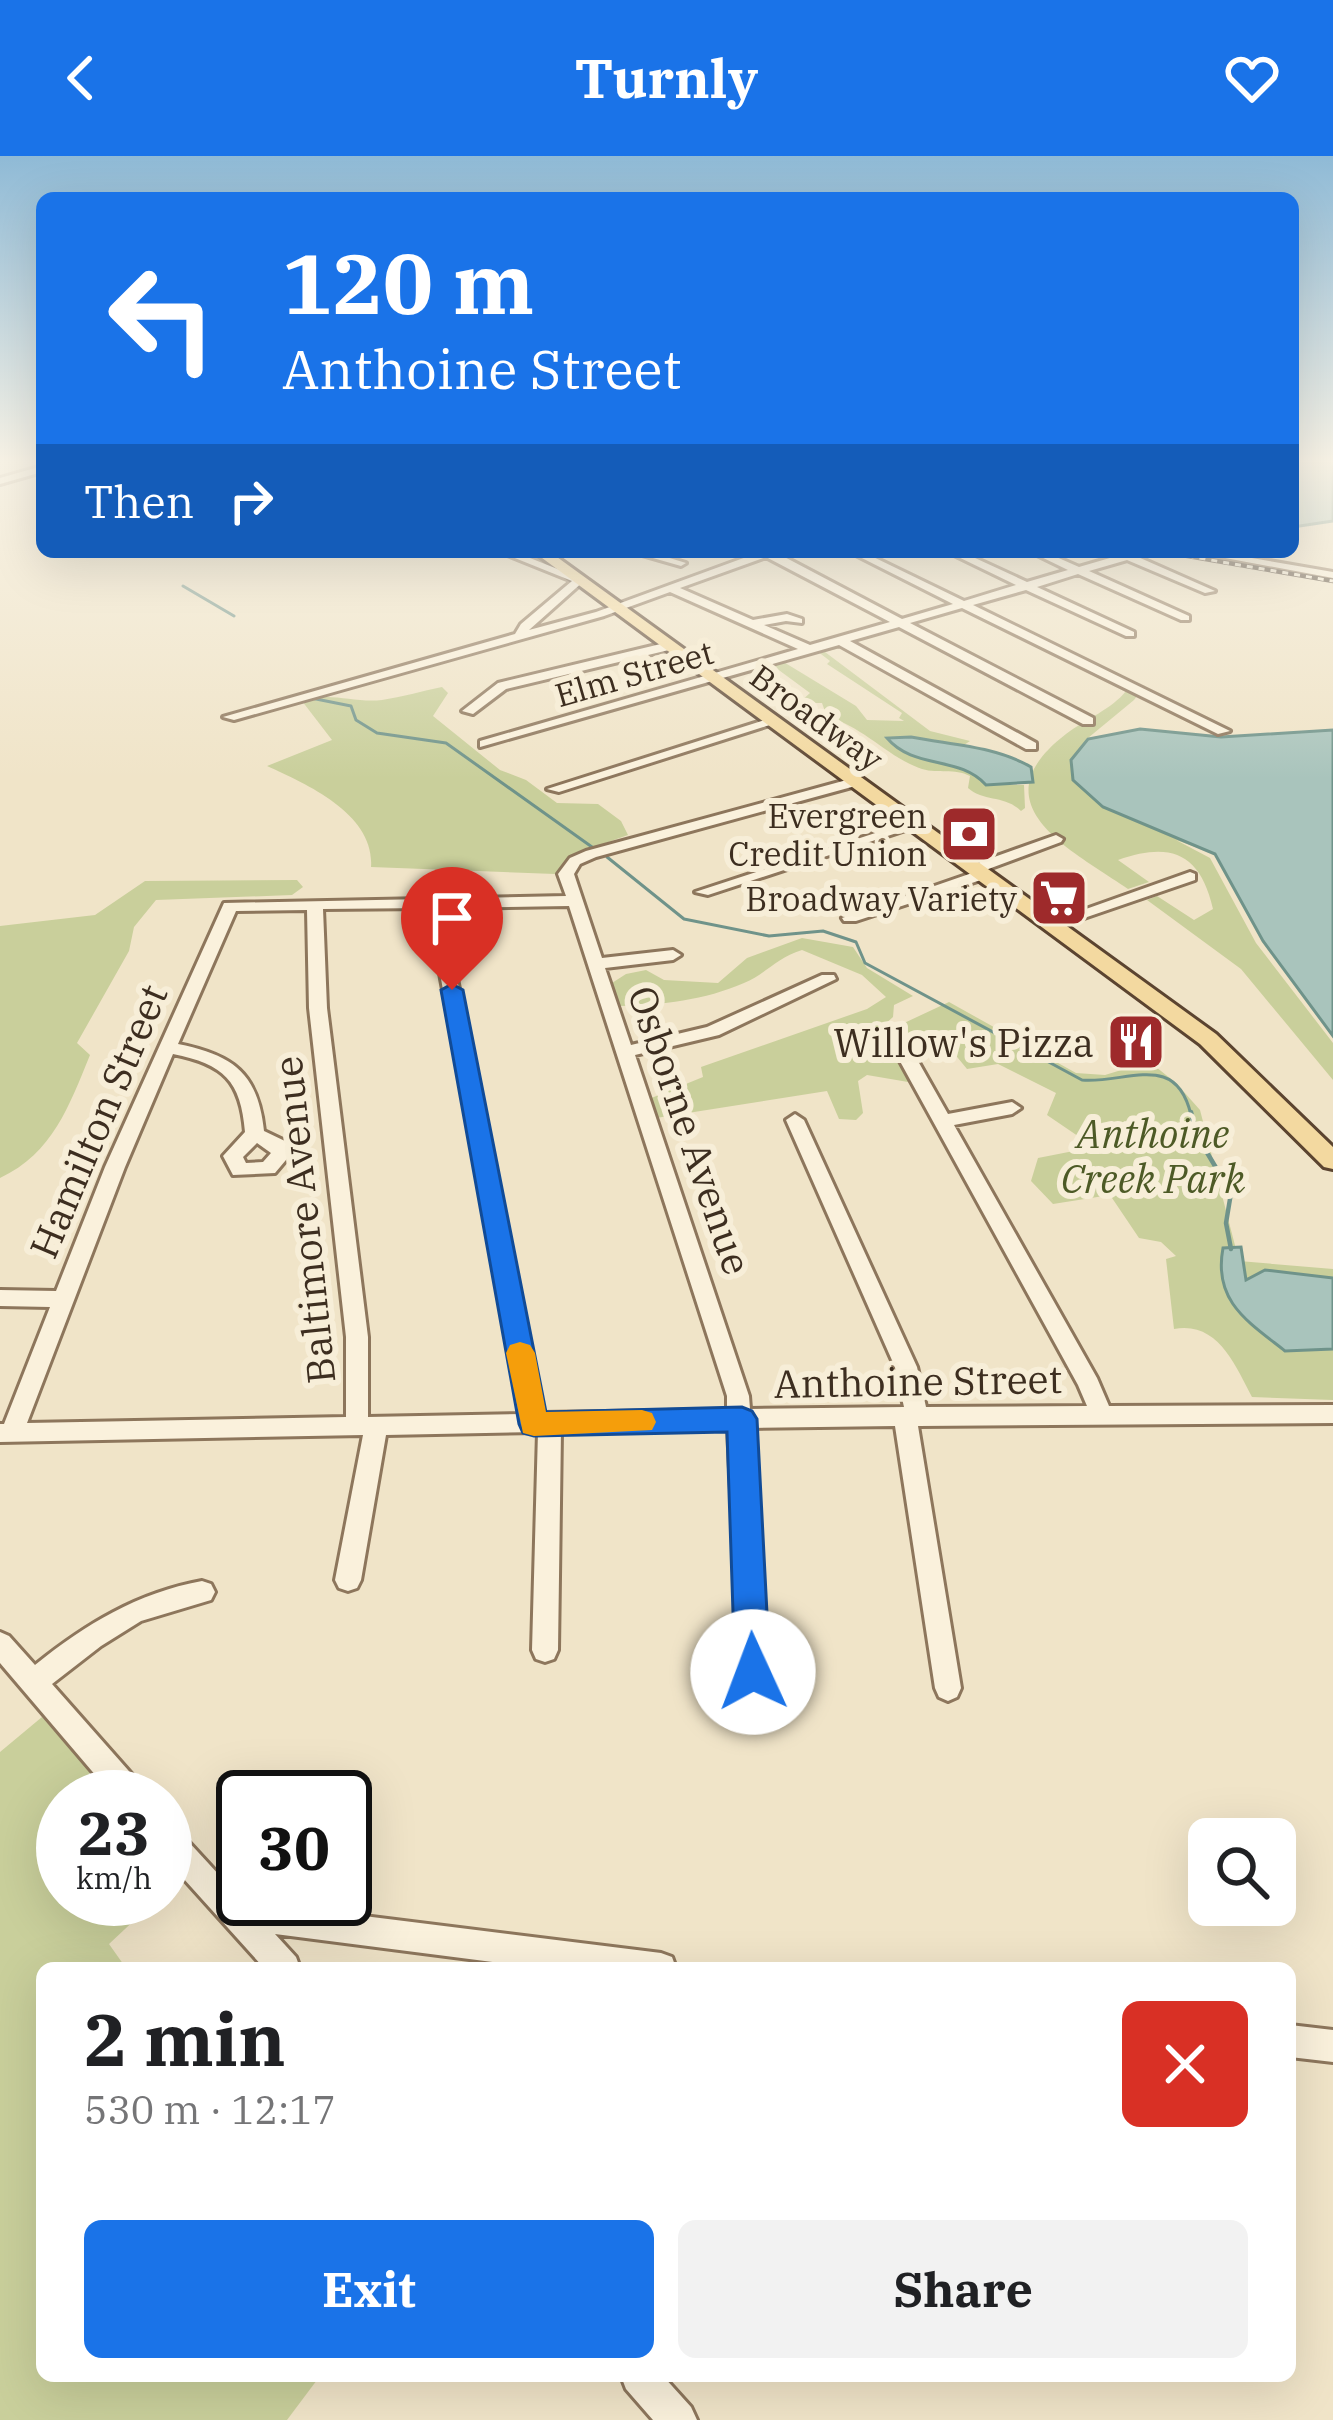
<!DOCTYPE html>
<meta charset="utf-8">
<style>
:root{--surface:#fff;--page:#f2f2f2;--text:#202124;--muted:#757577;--accent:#1a73e8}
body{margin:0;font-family:"IBM Plex Serif",serif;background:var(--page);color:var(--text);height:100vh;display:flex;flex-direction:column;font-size:45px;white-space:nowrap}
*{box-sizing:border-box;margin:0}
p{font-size:39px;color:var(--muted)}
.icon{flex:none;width:66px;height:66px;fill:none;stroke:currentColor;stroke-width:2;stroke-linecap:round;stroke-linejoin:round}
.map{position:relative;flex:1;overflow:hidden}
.drawer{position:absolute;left:36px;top:1806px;width:1260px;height:420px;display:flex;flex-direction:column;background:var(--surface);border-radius:18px;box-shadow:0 12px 48px #0002}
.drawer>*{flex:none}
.banner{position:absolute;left:36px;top:36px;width:1263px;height:366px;border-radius:18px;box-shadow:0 12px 48px #0002;background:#1a73e8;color:#fff;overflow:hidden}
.buttons{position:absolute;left:1188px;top:1662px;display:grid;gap:24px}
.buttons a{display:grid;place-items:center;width:108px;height:108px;border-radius:18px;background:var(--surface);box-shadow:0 12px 48px #0002;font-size:60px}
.speed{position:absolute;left:36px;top:1614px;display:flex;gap:24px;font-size:60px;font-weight:700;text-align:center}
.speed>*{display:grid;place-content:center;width:156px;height:156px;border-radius:50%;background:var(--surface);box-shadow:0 12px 48px #0002;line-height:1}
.speed small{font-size:30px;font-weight:400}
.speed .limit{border:6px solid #111;border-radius:18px;background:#fff;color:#111}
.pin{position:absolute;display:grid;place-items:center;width:102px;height:102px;color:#fff;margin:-123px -51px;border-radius:50% 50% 50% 0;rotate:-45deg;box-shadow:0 0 12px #0007}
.pin .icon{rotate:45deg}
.me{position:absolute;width:132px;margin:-66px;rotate:358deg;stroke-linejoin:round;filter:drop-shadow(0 0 9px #0008)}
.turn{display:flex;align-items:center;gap:42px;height:252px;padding:0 48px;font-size:54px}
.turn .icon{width:156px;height:156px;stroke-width:2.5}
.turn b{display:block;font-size:84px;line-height:102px}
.then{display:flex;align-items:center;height:114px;padding:0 48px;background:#0003;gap:24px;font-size:45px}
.round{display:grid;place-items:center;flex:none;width:126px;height:126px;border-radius:18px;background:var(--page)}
.headline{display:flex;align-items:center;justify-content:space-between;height:204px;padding:0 48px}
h1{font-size:72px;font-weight:700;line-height:90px}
.cta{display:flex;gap:24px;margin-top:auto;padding:24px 48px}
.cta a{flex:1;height:138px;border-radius:18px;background:var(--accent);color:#fff;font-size:48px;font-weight:700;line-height:138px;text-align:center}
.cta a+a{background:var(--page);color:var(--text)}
header{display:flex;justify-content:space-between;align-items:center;height:156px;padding:0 48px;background:var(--accent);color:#fff;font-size:54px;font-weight:700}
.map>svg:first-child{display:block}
.green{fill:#c9cf9b}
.water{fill:#a9c4bc;stroke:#6f938a;stroke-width:3}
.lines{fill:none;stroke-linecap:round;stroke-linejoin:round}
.stream-far1{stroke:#6f938a;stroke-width:3}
.stream{stroke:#6f938a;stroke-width:4.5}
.minor-casing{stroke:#8d765c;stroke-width:6}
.major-casing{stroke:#5b4430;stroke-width:6}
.minor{fill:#faf1dc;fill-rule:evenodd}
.major{fill:#f3d9a0;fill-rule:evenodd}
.rail-casing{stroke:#3d2e20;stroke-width:4.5}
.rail{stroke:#f7eed8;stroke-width:3;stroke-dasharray:6;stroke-linecap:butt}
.route{fill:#1a73e8;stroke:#114b97;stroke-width:3}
.slow{fill:#f59e0b}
.labels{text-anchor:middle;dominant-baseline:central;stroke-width:12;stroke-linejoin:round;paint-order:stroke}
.far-street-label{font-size:33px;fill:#3d2e20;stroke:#f7eed8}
.far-poi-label{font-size:33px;fill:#3d2e20;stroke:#f7eed8;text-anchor:end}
.poi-label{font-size:39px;fill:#3d2e20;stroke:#f7eed8;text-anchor:end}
.street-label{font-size:39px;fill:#3d2e20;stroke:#f7eed8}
.park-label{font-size:39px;font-style:italic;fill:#4d5a26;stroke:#f7eed8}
</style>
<header><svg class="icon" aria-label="back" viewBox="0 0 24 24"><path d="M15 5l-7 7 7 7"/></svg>Turnly<svg class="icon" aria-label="heart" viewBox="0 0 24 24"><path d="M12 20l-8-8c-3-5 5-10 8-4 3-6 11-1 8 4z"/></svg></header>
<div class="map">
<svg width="1333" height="2264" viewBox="0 0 1333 2264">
<rect width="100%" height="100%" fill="#f0e4c8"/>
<!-- green -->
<path class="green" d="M836,489L842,491L825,496L930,575L970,585L964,589L889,582L976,617L986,629H1024L1025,652L1021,655C1005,639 984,646 968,632L970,620C954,612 939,618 922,613C887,601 863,570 827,561L822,547H799L810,537L772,509L782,505L856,550L867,564L904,565L899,562L902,557L827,508L830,505L817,495Z
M442,531L448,537L433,560L500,614L526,624L557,647L598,648L621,665L628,679L572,699L555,718L371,711C375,659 309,629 267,610L332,584L302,545C329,535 353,547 382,544C402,541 422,535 442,531Z
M1126,535L1137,540L1134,544L1088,582L1140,573L1221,581L1333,574V880L1263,785L1215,698L1176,684L1210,702L1256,787L1333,887V924L1241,813L1147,744L1157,740L1194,764L1213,753C1200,696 1170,686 1118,704L1149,726L1128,733C1071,694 975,648 1066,578C1086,563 1112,553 1126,535Z
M297,724L303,731L292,739L156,744L134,771L129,795L77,887L90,899C69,950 53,997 0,1022V770L95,759L145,725Z
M802,782L853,791L867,812L913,840L894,849L893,861L883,870L914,927L867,919L858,925L863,957L856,964L839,963L827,935L656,962L649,943L703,921L701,911L867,853L886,841L862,819L802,794C776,802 766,818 744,827C705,844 662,849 620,850L612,827L626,818L646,814L664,824L718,827L747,802Z
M949,846L1076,917L1105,919L1141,908L1156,911L1176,927L1200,954L1239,1105L1333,1113V1244L1252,1241C1235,1209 1218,1165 1174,1173L1166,1103L1176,1100L1161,1086L1139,1082L1110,1039L1053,1048L1031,1025L1038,1002L1094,991L1047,959L1056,937L998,908L967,913L939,879L911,883L902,868Z
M42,1561L113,1641H63V1743H157L109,1788L126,1812H42V2220H320L287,2264H0V1596Z"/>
<!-- water -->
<path class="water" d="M1293,306H1333V365L1293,371Z
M1140,573L1221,581L1333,574V880L1263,785L1215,698L1103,651L1073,624L1071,604L1088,583Z
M911,581C952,589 995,590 1031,611L1033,626L986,629C959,599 914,614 887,582Z
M1241,1091L1246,1124L1265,1114L1333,1122V1193L1285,1195C1247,1165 1213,1145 1223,1092Z"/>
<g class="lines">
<!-- stream-far1 -->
<path class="stream-far1" d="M183,430L234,460
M311,542L351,550L356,564L377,577L446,587L592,691
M607,701L684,763L769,780L823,775L856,786L865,807L1082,924C1126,928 1176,894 1191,959"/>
<!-- stream -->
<path class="stream" d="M1191,956L1196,978L1231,1037L1226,1067L1231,1093"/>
<defs>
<path id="minor" d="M42,310V316L0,328V322Z
M500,396H515L585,424L529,474L596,456L760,396H775L902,463L953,448L850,396H863L964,445L1016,429L948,396H962L1027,426L1068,414L1031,396H1045L1079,411L1127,397L1148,396L1138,401L1215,435L1205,437L1127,404L1089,415L1189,460V464H1181L1078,418L1037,431L1134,476V480H1126L1026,434L973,449L1230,575L1218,578L962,452L910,467L1093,562V568H1083L899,471L850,485L1036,587V593H1026L839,489L480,591V585L798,493L670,436L604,460L234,564L223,561L515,478L521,468L572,425ZM766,401L890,466L810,489L764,469L786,465L802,467V463L787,458L753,464L680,432Z
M632,396H650L686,407L681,410Z
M1193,396H1217L1333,416V422Z
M669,486L675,490L673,493L506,533L473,558L462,555L498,527Z
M768,563L779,566L559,636L547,633Z
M854,622L859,623V629L596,701L580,708L574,718L602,802L673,794L681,799L673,804L605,812L631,889L707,871L822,819H834L836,823L719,879L635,899L749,1240L750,1253L904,1251L895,1211L786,964L795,958L804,964L917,1211L926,1251L1087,1250L1078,1229L896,898L905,892L914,898L948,958L1012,946L1021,952L1012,958L954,969L1097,1222L1109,1250L1333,1249V1267L918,1270L961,1532L957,1541L948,1545L939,1541L935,1532L895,1270L751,1272L766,1516L762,1525L753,1528L744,1525L740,1516L728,1272L561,1275L558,1494L554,1503L545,1506L536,1503L532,1494L538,1276L386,1279L361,1424L357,1432L348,1435L339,1432L335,1424L363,1279L0,1286V1268H4L50,1151L0,1150V1134L56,1135L105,1011L224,747L566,740L558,718L570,702L586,695ZM569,750L727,1240V1254L543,1257L443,752ZM428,752L521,1258L368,1261V1181L327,852L323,753ZM307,754L309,852L346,1181V1261L27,1267L125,1011L173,898C224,908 241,925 245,976L223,1000L233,1019L275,1017L291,998L287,986L264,975C258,917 233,899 178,888L236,755ZM257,987L271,997L263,1006L246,1007L243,1001Z
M909,666L921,669L708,739L695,736Z
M1056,679L1063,683L1061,686L983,715L990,719L987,722L856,765H844L842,762L972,717L966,713L969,710Z
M1190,716L1195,718V724L1055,772L1049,774L1041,769Z
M202,1425L211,1428L215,1436L211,1444L141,1465L101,1490L52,1528L143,1631L147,1641H114L0,1507V1476L9,1480L35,1509C86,1468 137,1437 202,1425Z
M165,1667L175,1671L243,1745L661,1797L672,1801L676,1812H540L275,1778L296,1801L300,1812H264L165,1702Z
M1290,1869L1333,1874V1906L1290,1901Z
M621,2220H663L691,2251L697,2264H653L626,2233Z"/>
<path id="major" d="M534,396H550L1216,878L1333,991V1013L1324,1011L1200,888Z"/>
</defs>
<!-- minor casing -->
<use href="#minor" class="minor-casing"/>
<!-- major casing -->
<use href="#major" class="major-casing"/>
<!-- minor -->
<use href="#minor" class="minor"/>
<!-- major -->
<use href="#major" class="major"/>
<defs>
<path id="rail" d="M1164,396L1333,425"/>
</defs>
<!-- rail casing -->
<use href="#rail" class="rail-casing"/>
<!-- rail -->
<use href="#rail" class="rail"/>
</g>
<!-- sky -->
<linearGradient id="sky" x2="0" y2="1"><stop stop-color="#8fbad6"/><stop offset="0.49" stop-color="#f8f3e6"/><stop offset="1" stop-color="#f8f3e6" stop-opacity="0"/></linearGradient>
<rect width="1333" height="623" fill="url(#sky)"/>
<!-- route -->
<path class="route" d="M452,828L463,834L546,1256L742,1251L752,1255L757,1263L770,1516L765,1528L753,1532L741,1528L735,1516L727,1276L534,1280L523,1277L519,1268L441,834Z"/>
<!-- slow -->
<path class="slow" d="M520,1186L530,1189L535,1197L546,1256L642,1254L652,1257L656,1266L652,1274L534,1280L523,1277L506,1197L510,1189Z"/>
<!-- icons -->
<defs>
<symbol id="bank-square" viewBox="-11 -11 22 22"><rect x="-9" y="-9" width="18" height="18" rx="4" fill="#9e2a2b" stroke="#f7eed8"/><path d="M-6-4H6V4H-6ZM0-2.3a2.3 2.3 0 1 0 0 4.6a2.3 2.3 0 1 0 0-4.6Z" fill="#fff"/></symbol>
<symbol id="supermarket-square" viewBox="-11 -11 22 22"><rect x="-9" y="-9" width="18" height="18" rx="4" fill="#9e2a2b" stroke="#f7eed8"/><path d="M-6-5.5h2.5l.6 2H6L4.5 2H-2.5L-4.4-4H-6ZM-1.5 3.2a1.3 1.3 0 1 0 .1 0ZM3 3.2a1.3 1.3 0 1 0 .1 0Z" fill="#fff"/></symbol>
<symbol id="restaurant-square" viewBox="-11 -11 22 22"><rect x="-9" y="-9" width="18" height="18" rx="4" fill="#9e2a2b" stroke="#f7eed8"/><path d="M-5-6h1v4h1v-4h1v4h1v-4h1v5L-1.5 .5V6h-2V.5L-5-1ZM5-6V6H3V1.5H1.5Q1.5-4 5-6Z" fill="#fff"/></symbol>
</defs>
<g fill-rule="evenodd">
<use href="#bank-square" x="936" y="645" width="66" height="66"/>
<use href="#supermarket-square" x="1026" y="709" width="66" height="66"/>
<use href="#restaurant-square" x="1103" y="853" width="66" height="66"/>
</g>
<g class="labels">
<!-- far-street labels -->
<g class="far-street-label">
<text transform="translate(634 517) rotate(-16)">Elm Street</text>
<text transform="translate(817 561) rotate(36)">Broadway</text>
</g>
<!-- far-poi labels -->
<g class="far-poi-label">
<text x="927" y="659">Evergreen<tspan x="927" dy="38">Credit Union</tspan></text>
<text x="1017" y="742">Broadway Variety</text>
</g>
<!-- poi labels -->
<g class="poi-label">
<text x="1094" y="886">Willow's Pizza</text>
</g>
<!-- street labels -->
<g class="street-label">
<text transform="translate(98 965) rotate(-67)">Hamilton Street</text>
<text transform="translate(690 974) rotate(71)">Osborne Avenue</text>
<text transform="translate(304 1064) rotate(-96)">Baltimore Avenue</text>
<text transform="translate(918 1225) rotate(-1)">Anthoine Street</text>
</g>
<!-- park labels -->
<g class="park-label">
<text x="1153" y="977">Anthoine<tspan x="1153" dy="45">Creek Park</tspan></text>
</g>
</g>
</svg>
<div class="buttons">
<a><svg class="icon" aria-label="search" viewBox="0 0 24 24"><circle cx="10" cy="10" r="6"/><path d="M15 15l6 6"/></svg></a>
</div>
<div class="speed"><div>23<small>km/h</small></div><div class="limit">30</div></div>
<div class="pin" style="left:452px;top:834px;background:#d93025"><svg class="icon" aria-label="arrive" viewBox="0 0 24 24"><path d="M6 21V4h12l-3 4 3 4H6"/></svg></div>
<svg class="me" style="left:753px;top:1516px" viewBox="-20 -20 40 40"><circle r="19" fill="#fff"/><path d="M0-13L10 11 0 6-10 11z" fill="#1a73e8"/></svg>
<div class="banner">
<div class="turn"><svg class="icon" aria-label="left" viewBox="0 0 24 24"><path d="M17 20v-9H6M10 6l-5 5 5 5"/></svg><div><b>120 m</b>Anthoine Street</div></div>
<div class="then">Then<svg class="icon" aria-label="right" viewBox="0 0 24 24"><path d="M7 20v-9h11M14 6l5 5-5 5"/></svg></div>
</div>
<section class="drawer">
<div class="headline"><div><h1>2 min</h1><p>530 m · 12:17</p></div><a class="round" style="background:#d93025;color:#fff"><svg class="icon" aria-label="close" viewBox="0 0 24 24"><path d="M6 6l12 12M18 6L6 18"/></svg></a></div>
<div class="cta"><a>Exit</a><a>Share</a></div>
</section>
</div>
